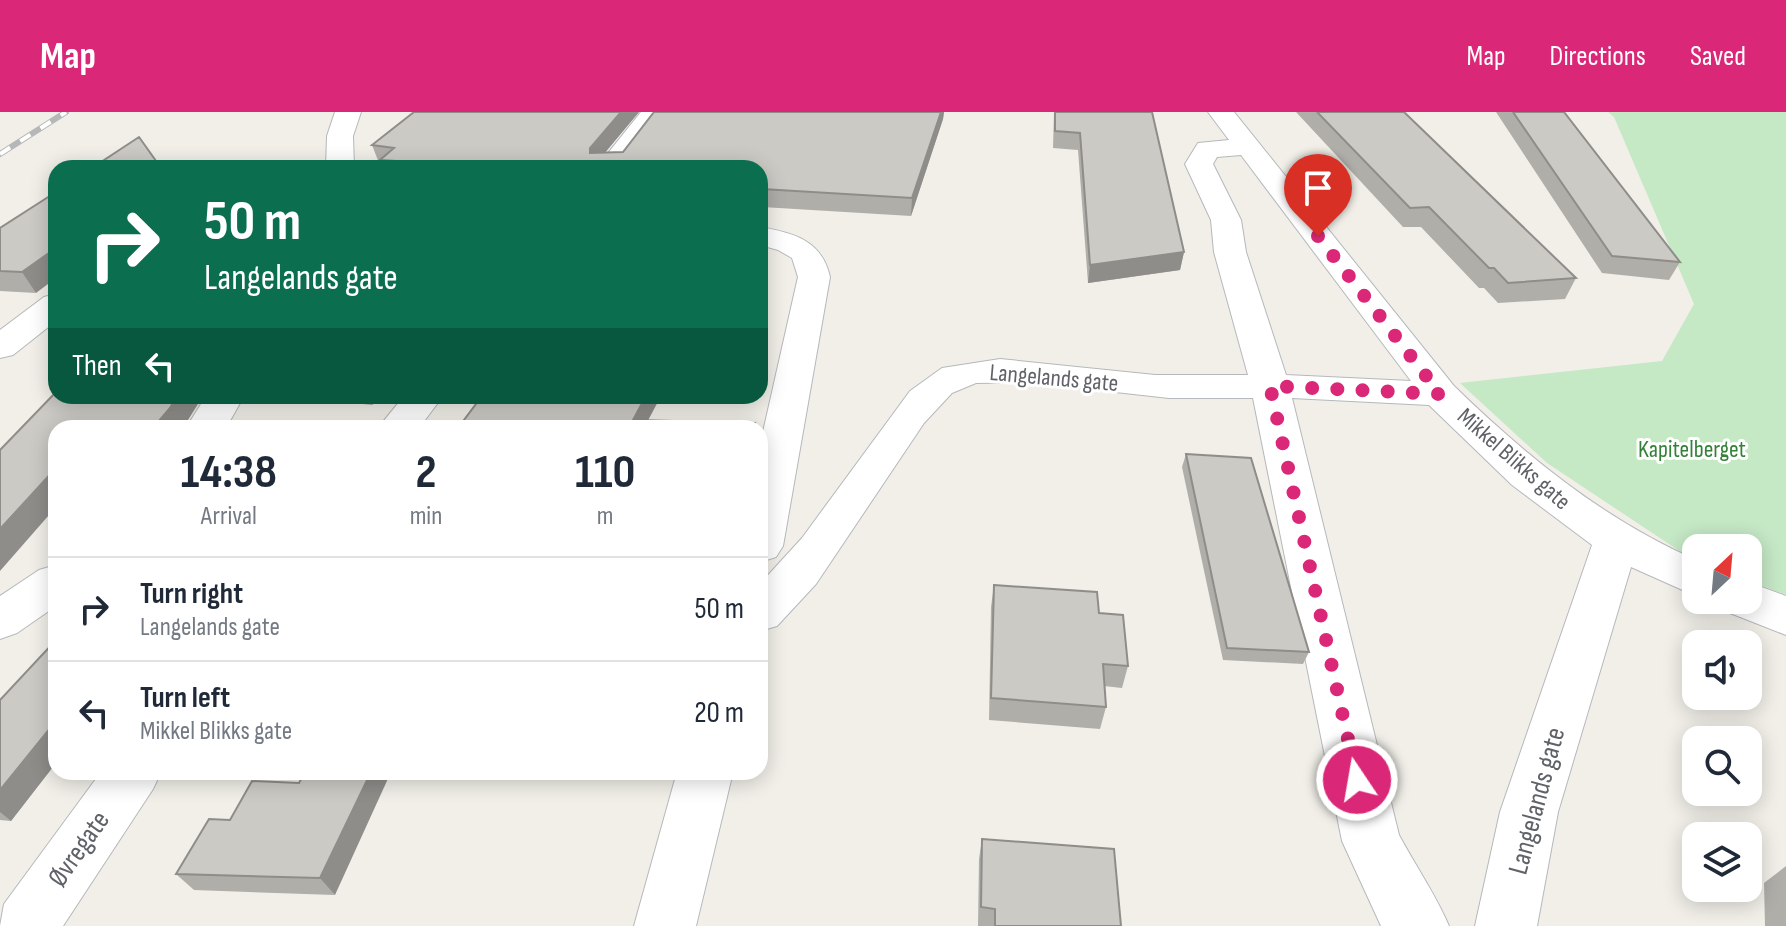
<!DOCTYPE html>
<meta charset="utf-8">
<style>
:root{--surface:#fff;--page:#f6f6f7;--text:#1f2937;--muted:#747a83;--line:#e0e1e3;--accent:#db2777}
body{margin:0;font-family:"Sofia Sans Condensed",sans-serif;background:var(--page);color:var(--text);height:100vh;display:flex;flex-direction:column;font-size:30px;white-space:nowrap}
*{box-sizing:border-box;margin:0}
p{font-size:26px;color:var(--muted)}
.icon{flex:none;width:44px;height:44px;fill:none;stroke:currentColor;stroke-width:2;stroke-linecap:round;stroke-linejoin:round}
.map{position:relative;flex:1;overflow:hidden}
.side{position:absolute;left:48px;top:308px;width:720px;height:360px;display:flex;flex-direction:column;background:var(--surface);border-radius:24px;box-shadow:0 4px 20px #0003}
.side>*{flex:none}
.banner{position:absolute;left:48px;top:48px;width:720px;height:244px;border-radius:24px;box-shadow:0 4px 20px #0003;background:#0b6e4f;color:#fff;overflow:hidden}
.needle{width:52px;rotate:26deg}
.fabs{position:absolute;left:1682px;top:422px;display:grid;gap:16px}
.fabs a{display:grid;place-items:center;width:80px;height:80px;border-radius:16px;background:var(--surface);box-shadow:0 4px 20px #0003;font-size:40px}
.pin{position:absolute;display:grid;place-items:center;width:68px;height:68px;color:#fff;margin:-82px -34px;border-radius:50% 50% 50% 0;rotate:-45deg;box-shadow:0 0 8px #0007}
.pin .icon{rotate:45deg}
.me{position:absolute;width:88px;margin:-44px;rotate:348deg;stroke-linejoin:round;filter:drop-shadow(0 0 6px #0008)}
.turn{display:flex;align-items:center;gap:28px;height:168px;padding:0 24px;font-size:36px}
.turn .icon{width:104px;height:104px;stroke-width:2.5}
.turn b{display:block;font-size:56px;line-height:68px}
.then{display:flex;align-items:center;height:76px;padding:0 24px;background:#0003;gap:16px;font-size:30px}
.eta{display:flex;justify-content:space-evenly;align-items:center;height:136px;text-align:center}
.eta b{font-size:48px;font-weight:700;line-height:56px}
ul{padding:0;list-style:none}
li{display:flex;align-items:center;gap:24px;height:104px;padding:0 24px;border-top:2px solid var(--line)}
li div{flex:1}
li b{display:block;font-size:30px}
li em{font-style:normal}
header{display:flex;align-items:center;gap:48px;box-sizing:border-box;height:112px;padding:0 40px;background:var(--accent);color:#fff}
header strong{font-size:38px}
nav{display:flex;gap:44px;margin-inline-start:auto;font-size:28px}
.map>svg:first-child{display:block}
.green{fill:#c5e8c5}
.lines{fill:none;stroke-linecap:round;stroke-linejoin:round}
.minor-casing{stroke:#b5b8bc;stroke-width:2}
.tertiary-casing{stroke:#b5b8bc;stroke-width:2}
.minor{fill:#fff;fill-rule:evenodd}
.tertiary{fill:#fff;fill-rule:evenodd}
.rail-casing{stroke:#b6b7b8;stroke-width:6}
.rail{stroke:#fff;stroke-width:4;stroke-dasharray:12;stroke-linecap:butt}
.wall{fill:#afaea9}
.shaded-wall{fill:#8f8d8a}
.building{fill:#cccac5;stroke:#8f8d8a;stroke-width:2}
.route{stroke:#db2777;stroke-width:14;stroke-dasharray:0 25.2}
.labels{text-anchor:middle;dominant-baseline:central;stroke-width:6;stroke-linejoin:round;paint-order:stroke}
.street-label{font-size:24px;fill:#5f6368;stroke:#fff}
.park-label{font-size:24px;fill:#348238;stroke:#fff}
.near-street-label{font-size:28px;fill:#5f6368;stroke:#fff}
</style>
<header>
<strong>Map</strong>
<nav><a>Map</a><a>Directions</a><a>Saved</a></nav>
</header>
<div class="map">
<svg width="1786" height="814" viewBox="0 0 1786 814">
<rect width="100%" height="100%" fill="#f1efe8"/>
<!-- green -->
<path class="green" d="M1608,0H1786V483L1748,468V436H1696V447L1684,442L1547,351L1460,271L1662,249L1694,192L1614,5Z"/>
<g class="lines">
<defs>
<path id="minor" d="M335,0H361L353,24L354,56H326L327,24Z
M1208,0H1234L1454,274C1526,344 1603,407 1696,448V484L1631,455L1558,700L1537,814H1475L1500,700L1592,433L1512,373L1429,293L1292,286L1399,723C1415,753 1436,783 1449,814H1381L1342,729L1253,286H1169L1026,270L976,271L952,281L924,311L816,472L777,514L760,519V472L802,426L910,279L942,256L1000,247L1155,263H1248L1214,140L1211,108L1185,52L1198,31L1229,28ZM1241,43L1411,269L1286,263L1246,140L1241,108L1213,52L1217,45Z
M760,115C793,121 822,128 830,165L783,434L776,445L760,450V333L798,165L792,146L778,138L760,133Z
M56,182V209L13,243L0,246V218L44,185Z
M206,284H244L226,316H186Z
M56,453V494L17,521L0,527V484L39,458Z
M1748,470L1786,484V523L1730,501L1723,488H1748Z
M677,660H733L696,814H634Z"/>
<path id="tertiary" d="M641,0H667L624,56H596Z
M404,284H443L419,316H378Z
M101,660H161L153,677L63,814H0L4,792Z"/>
</defs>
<!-- minor casing -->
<use href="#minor" class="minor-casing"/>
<!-- tertiary casing -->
<use href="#tertiary" class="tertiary-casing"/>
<!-- minor -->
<use href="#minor" class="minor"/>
<!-- tertiary -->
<use href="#tertiary" class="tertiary"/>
<defs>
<path id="rail" d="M0,42L66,0"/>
</defs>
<!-- rail casing -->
<use href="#rail" class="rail-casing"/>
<!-- rail -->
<use href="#rail" class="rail"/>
</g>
<!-- wall -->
<path class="wall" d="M414,0H639L605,40H623L654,0H944L943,7L911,104L760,95V56H384L382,51H379L372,33Z
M1054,0H1152L1184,140L1180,158L1088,171L1078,38L1053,36Z
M1296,0H1404L1576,166L1565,187L1498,191L1484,176H1479L1421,115H1403Z
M1496,0H1564L1680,150L1669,168L1602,161Z
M0,116L36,181L0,179Z
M284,284H380L372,293Z
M1186,342L1309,540L1303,552L1223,548L1182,355Z
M994,473L1099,501L1128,554L1122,576L1104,574L1106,595L1100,617L989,608L991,495Z
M56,528V651L11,709L0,708V588Z
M252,669L335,783L194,778L176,762L230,708Z
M982,727L1121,814H978L979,747Z
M1786,754V814H1765L1764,771Z"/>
<!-- shaded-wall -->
<path class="shaded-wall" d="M621,0H639L594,54L590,36Z
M941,0H944L943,7L911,104L912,86Z
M56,136V166L36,181L22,160Z
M1184,140L1180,158L1088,171L1090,153Z
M177,284H203L183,316H153Z
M368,284H380L372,293Z
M646,284H661L644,316L633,308Z
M56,356V395L0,459V417Z
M56,609V651L11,709L0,700V678Z
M371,660H391L335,783L320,766Z"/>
<!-- building -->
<path class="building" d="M414,0H621L590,36V41L623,40L654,0H941L912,86L760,77V56H460L463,53L380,48L394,36L372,33Z
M1055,0H1152L1184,140L1090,153L1080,21L1055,19Z
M1317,0H1404L1576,166L1508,171L1494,156H1489L1429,95L1410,96Z
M1513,0H1564L1680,150L1612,144Z
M139,25L161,56H92Z
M56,80V136L22,160L0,159V116Z
M56,280V284H177L170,296L153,316H56V356L0,417V338Z
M482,284H646L633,308L755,311L754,316H458Z
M1186,342L1251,346L1309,540L1227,536Z
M994,473L1097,480L1099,501L1123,503L1128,554L1103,552L1106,595L991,586Z
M56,528V609L0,678V588Z
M305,660H371L320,766L176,762L209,707L230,708L252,669L299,671Z
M982,727L1114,737L1121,814H995V797L981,795Z"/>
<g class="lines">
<!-- route -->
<path class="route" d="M1318,124L1440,282L1270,274L1357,668"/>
</g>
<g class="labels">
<!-- street labels -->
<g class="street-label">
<text transform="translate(1054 266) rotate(5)">Langelands gate</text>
<text transform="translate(1514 347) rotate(41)">Mikkel Blikks gate</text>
</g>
<!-- park labels -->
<g class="park-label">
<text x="1692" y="337">Kapitelberget</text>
</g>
<!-- near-street labels -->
<g class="near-street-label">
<text transform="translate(1537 689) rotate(-75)">Langelands gate</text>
<text transform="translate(79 737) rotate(-55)">Øvregate</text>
</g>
</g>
</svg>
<div class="fabs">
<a><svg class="needle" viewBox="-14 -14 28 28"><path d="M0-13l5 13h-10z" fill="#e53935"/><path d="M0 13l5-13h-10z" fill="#747a83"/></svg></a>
<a><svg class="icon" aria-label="sound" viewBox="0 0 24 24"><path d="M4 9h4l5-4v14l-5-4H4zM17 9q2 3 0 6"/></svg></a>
<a><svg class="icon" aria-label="search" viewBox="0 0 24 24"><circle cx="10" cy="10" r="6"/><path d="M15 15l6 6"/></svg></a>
<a><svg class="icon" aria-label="layers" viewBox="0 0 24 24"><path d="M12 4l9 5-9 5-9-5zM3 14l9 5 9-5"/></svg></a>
</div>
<div class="pin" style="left:1318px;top:124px;background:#d93025"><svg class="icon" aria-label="arrive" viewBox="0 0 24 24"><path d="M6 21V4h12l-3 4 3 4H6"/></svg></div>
<svg class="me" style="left:1357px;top:668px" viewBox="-20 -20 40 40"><circle r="17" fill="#db2777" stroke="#fff" stroke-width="3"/><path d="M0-11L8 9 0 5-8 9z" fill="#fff"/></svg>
<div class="banner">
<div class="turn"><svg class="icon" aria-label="right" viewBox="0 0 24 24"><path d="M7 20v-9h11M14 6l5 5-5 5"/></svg><div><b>50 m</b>Langelands gate</div></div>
<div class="then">Then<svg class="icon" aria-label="left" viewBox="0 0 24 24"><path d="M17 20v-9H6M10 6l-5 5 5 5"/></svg></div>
</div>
<section class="side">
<div class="eta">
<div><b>14:38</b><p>Arrival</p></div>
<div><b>2</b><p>min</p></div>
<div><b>110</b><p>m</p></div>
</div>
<ul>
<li><svg class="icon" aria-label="right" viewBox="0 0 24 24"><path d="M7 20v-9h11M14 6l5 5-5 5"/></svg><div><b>Turn right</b><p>Langelands gate</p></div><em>50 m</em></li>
<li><svg class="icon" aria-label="left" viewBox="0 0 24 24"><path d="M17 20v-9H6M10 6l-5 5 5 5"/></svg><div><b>Turn left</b><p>Mikkel Blikks gate</p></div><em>20 m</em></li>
</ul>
</section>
</div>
